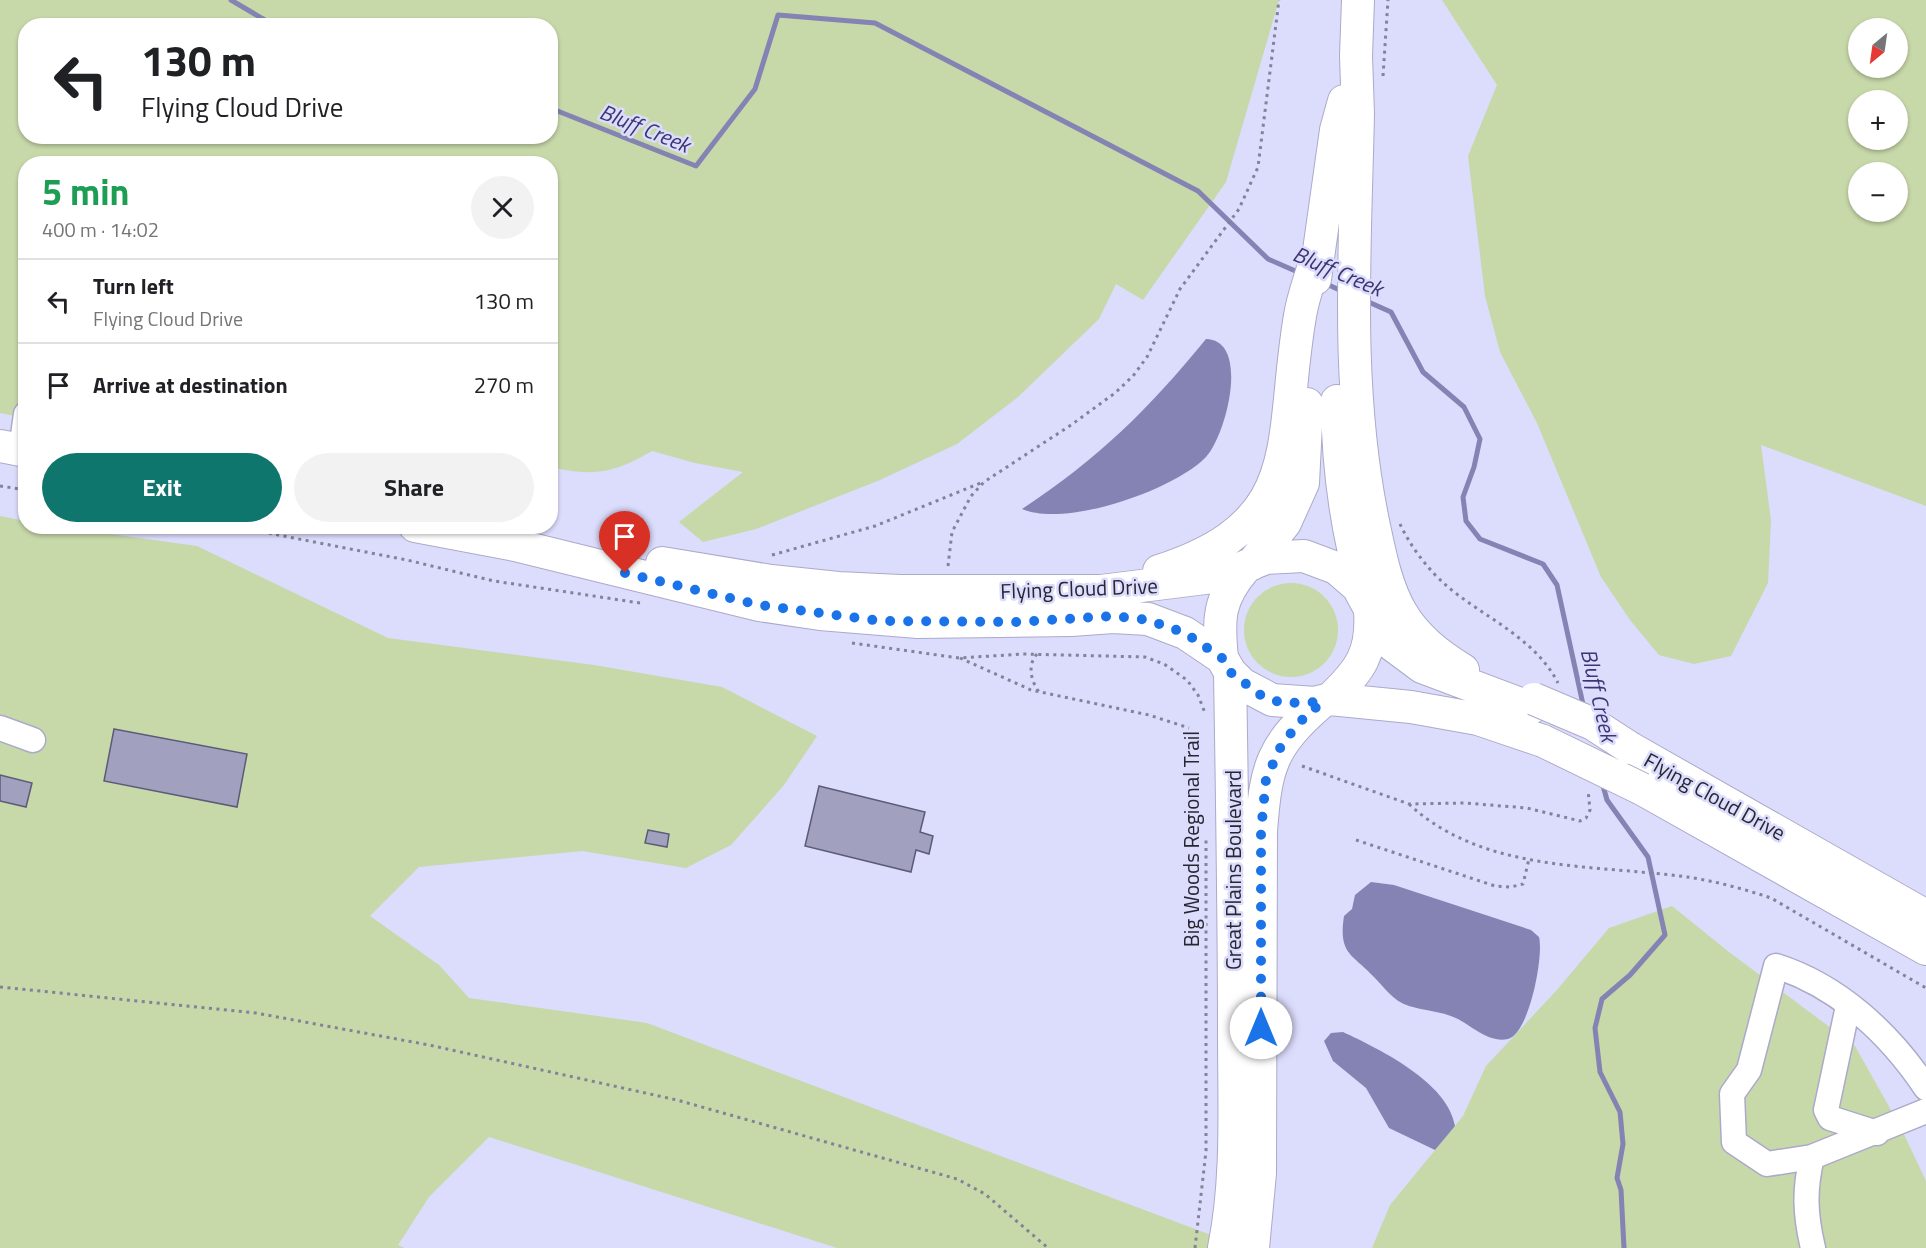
<!DOCTYPE html>
<meta charset="utf-8">
<style>
:root{--surface:#fff;--page:#f2f2f2;--text:#202124;--muted:#757577;--line:#e0e0e0;--accent:#0f766e}
body{margin:0;font-family:"Titillium Web",sans-serif;background:var(--page);color:var(--text);height:100vh;display:flex;flex-direction:column;font-size:22px;white-space:nowrap}
*{box-sizing:border-box;margin:0}
p{font-size:20px;color:var(--muted)}
.icon{flex:none;width:33px;height:33px;fill:none;stroke:currentColor;stroke-width:2;stroke-linecap:round;stroke-linejoin:round}
.map{position:relative;flex:1;overflow:hidden}
.sheet{position:absolute;left:18px;top:156px;width:540px;height:378px;display:flex;flex-direction:column;background:var(--surface);border-radius:24px;box-shadow:0 2px 4px #0004}
.sheet>*{flex:none}
.hud{position:absolute;left:18px;top:18px;width:540px;height:126px;border-radius:24px;box-shadow:0 2px 4px #0004;background:#fff;color:var(--text);overflow:hidden}
.needle{width:39px;rotate:209deg}
.buttons{position:absolute;left:1848px;top:18px;display:grid;gap:12px}
.buttons a{display:grid;place-items:center;width:60px;height:60px;border-radius:50%;background:var(--surface);box-shadow:0 2px 4px #0004;font-size:30px}
.pin{position:absolute;display:grid;place-items:center;width:51px;height:51px;color:#fff;margin:-62px -26px;border-radius:50% 50% 50% 0;rotate:-45deg;box-shadow:0 0 6px #0007}
.pin .icon{rotate:45deg}
.me{position:absolute;width:66px;margin:-33px;rotate:0deg;stroke-linejoin:round;filter:drop-shadow(0 0 4px #0008)}
.turn{display:flex;align-items:center;gap:21px;height:126px;padding:0 24px;font-size:27px}
.turn .icon{width:78px;height:78px;stroke-width:2.5}
.turn b{display:block;font-size:42px;line-height:51px}
.round{display:grid;place-items:center;flex:none;width:63px;height:63px;border-radius:32px;background:var(--page)}
.head{display:flex;align-items:center;justify-content:space-between;height:102px;padding:0 24px}
h1{font-size:36px;font-weight:700;line-height:45px;color:#1e9e55}
.cta{display:flex;gap:12px;margin-top:auto;padding:12px 24px}
.cta a{flex:1;height:69px;border-radius:36px;background:var(--accent);color:#fff;font-size:24px;font-weight:700;line-height:69px;text-align:center}
.cta a+a{background:var(--page);color:var(--text)}
ul{padding:0;list-style:none}
li{display:flex;align-items:center;gap:18px;height:84px;padding:0 24px;border-top:2px solid var(--line)}
li div{flex:1}
li b{display:block;font-size:22px}
li em{font-style:normal}
.map>svg:first-child{display:block}
.green{fill:#c7d8a9;fill-rule:evenodd}
.water{fill:#8583b4}
.lines{fill:none;stroke-linecap:round;stroke-linejoin:round}
.stream{stroke:#8583b4;stroke-width:5}
.building{fill:#a1a0bf;stroke:#5c5b77;stroke-width:1.5}
.minor-casing{stroke:#abaac9;stroke-width:27}
.major-casing{stroke:#abaac9;stroke-width:34}
.path{stroke:#828298;stroke-width:3;stroke-dasharray:3 4.5;stroke-linecap:butt}
.minor{stroke:#fff;stroke-width:24}
.major{stroke:#fff;stroke-width:32}
.major-bridge-casing{stroke:#abaac9;stroke-width:34;stroke-linecap:butt}
.major-bridge{stroke:#fff;stroke-width:32}
.route{stroke:#1a73e8;stroke-width:10;stroke-dasharray:0 18}
.labels{text-anchor:middle;dominant-baseline:central;stroke-width:5;stroke-linejoin:round;paint-order:stroke}
.street-label{font-size:21px;fill:#272632;stroke:#dcdcfc}
.water-label{font-size:22px;font-style:italic;fill:#3d3573;stroke:#dcdcfc}
</style>
<div class="map">
<svg width="1926" height="1248" viewBox="0 0 1926 1248">
<rect width="100%" height="100%" fill="#dcdcfc"/>
<!-- green -->
<path class="green" d="M0,0H1279L1226,182L1143,300L1116,284L1099,319L1018,397L957,444L880,480L756,529L703,542L679,522L743,472L695,463L652,451C615,473 593,477 551,467L550,164H26L25,418L0,413ZM26,26H550V136H26Z
M1442,0H1926V506L1761,445L1771,520L1768,583L1731,656L1694,664L1659,655L1630,620L1601,577L1537,423L1500,352L1485,296L1468,156L1497,85ZM1898,28V68H1858V28ZM1858,100H1898V140H1858ZM1858,172H1898V212H1858Z
M0,516L25,521L26,526L60,527L197,546L388,638L594,665L722,687L817,736L784,785L731,845L686,868L582,851L419,867L370,916L439,965L469,998L647,1023L1235,1244L1231,1248H837L489,1137L429,1197L398,1245L405,1248H0Z
M1244 630a47 47 0 1 1 94 0a47 47 0 1 1-94 0Z
M1672,906L1729,952L1855,1046L1901,1128L1926,1181V1248H1372L1390,1205L1463,1116L1486,1066L1556,991L1609,928Z"/>
<!-- water -->
<path class="water" d="M1206,339C1251,340 1226,436 1206,457C1174,490 1066,528 1022,509C1099,458 1148,410 1206,339Z
M1371,882L1394,885L1531,930L1539,937C1544,956 1529,1034 1508,1039C1489,1043 1473,1027 1458,1019C1442,1011 1425,1011 1409,1006C1393,1001 1385,988 1374,977C1353,954 1338,955 1344,916L1352,909L1355,895Z
M1343,1032C1379,1049 1448,1082 1455,1126L1435,1150L1389,1128L1366,1088L1333,1061L1324,1041L1331,1033Z"/>
<g class="lines">
<!-- stream -->
<path class="stream" d="M231,0L275,26
M550,108L696,166L755,89L778,15L875,23L1198,191L1268,259L1300,273
M1322,282L1344,292
M1364,300L1391,312L1423,372L1464,407L1480,439L1474,467L1463,497L1466,521L1480,539L1543,564L1557,585L1584,709
M1602,782L1607,800L1648,857L1665,935L1630,975L1602,999L1595,1028L1600,1072L1620,1112L1623,1144L1617,1178L1621,1190L1624,1248"/>
</g>
<!-- building -->
<path class="building" d="M114,729L247,754L237,807L104,781Z
M0,775L32,783L26,807L0,801Z
M819,786L925,812L920,832L933,836L929,854L916,850L911,872L805,846Z
M648,830L669,834L667,847L645,843Z"/>
<g class="lines">
<defs>
<path id="minor" d="M21,450L26,414
M0,728L33,740
M1848,1006L1826,1110L1830,1118L1877,1133
M1926,1088C1890,1034 1839,986 1776,966L1749,1070L1732,1094L1734,1142L1767,1164L1812,1157L1926,1111
M1812,1157C1804,1190 1805,1214 1813,1248"/>
<path id="major" d="M1358,114C1355,252 1345,390 1374,526C1380,554 1386,586 1401,612C1416,638 1439,655 1463,670
M1355,134L1358,114L1356,56L1358,0
M1315,279L1336,130L1344,101
M1337,401C1338,468 1346,531 1365,594
M0,446L26,451
M415,526L515,545L759,605L820,614L918,622L1071,620L1113,617L1148,619L1185,633L1222,658L1230,672L1242,684L1272,700L1315,703L1330,699L1411,707L1478,719L1543,741
M662,563L771,581L838,588L900,591H1101L1221,576L1266,558L1304,556L1336,568L1358,587L1387,641L1422,667L1531,708
M1252,564L1285,523L1303,483L1307,404
M1159,571C1308,523 1278,443 1300,316C1303,296 1311,277 1316,258
M1222,658C1218,619 1218,599 1245,568
M1330,699C1360,671 1373,653 1370,611
M1630,748L1926,916
M1642,789L1926,949
M1224,1248C1238,1179 1234,1106 1234,1035C1234,914 1232,793 1230,672
M1253,1248L1260,1173L1261,831C1266,766 1271,746 1322,702"/>
</defs>
<!-- minor casing -->
<use href="#minor" class="minor-casing"/>
<!-- major casing -->
<use href="#major" class="major-casing"/>
<!-- path -->
<path class="path" d="M1383,76L1388,0
M0,486L26,490
M1400,524C1410,546 1429,571 1448,587C1485,618 1535,638 1558,683
M232,526L407,560L494,581L640,603
M772,555L875,526L983,482
M948,566L952,532L971,496L984,482L1071,425L1115,393L1133,376L1147,357L1180,289L1239,209L1258,167L1279,0
M852,643L959,658L1023,654L1145,657L1164,664L1187,680L1198,695L1205,713
M1037,654C1027,665 1031,681 1039,692
M960,658L1031,690L1149,715L1189,728
M1302,766L1409,804L1465,803L1527,808L1580,821L1586,818L1590,810L1588,790
M1409,804C1483,873 1593,864 1687,877C1715,881 1744,889 1771,898L1926,988
M1356,840L1495,886L1511,887L1523,884L1529,859
M0,987L256,1013L429,1045L677,1100L957,1179L985,1194L1048,1248
M1195,1248L1206,1151V837"/>
<!-- minor -->
<use href="#minor" class="minor"/>
<!-- major -->
<use href="#major" class="major"/>
<defs>
<path id="major-bridge" d="M1534,699L1593,724L1630,748
M1543,741L1642,789"/>
</defs>
<!-- major-bridge casing -->
<use href="#major-bridge" class="major-bridge-casing"/>
<!-- major-bridge -->
<use href="#major-bridge" class="major-bridge"/>
</g>
<g class="lines">
<!-- route -->
<path class="route" d="M625,573L759,605L881,621L1017,622L1113,616L1148,620L1185,633L1222,658L1230,672L1262,696L1282,703L1322,702L1301,721L1282,744L1266,779L1261,831V1028"/>
</g>
<g class="labels">
<!-- street labels -->
<g class="street-label">
<text transform="translate(1079 588) rotate(-2)">Flying Cloud Drive</text>
<text transform="translate(1715 796) rotate(29)">Flying Cloud Drive</text>
<text transform="translate(1191 839) rotate(-90)">Big Woods Regional Trail</text>
<text transform="translate(1233 870) rotate(-90)">Great Plains Boulevard</text>
</g>
<!-- water labels -->
<g class="water-label">
<text transform="translate(645 128) rotate(22)">Bluff Creek</text>
<text transform="translate(1338 271) rotate(23)">Bluff Creek</text>
<text transform="translate(1599 695) rotate(77)">Bluff Creek</text>
</g>
</g>
</svg>
<div class="buttons">
<a><svg class="needle" viewBox="-14 -14 28 28"><path d="M0-13l5 13h-10z" fill="#e53935"/><path d="M0 13l5-13h-10z" fill="#757577"/></svg></a>
<a>+</a>
<a>−</a>
</div>
<div class="pin" style="left:625px;top:573px;background:#d93025"><svg class="icon" aria-label="arrive" viewBox="0 0 24 24"><path d="M6 21V4h12l-3 4 3 4H6"/></svg></div>
<svg class="me" style="left:1261px;top:1028px" viewBox="-20 -20 40 40"><circle r="19" fill="#fff"/><path d="M0-13L10 11 0 6-10 11z" fill="#1a73e8"/></svg>
<div class="hud">
<div class="turn"><svg class="icon" aria-label="left" viewBox="0 0 24 24"><path d="M17 20v-9H6M10 6l-5 5 5 5"/></svg><div><b>130 m</b>Flying Cloud Drive</div></div>
</div>
<section class="sheet">
<div class="head"><div><h1>5 min</h1><p>400 m · 14:02</p></div><a class="round"><svg class="icon" aria-label="close" viewBox="0 0 24 24"><path d="M6 6l12 12M18 6L6 18"/></svg></a></div>
<ul>
<li><svg class="icon" aria-label="left" viewBox="0 0 24 24"><path d="M17 20v-9H6M10 6l-5 5 5 5"/></svg><div><b>Turn left</b><p>Flying Cloud Drive</p></div><em>130 m</em></li>
<li><svg class="icon" aria-label="arrive" viewBox="0 0 24 24"><path d="M6 21V4h12l-3 4 3 4H6"/></svg><div><b>Arrive at destination</b></div><em>270 m</em></li>
</ul>
<div class="cta"><a>Exit</a><a>Share</a></div>
</section>
</div>
